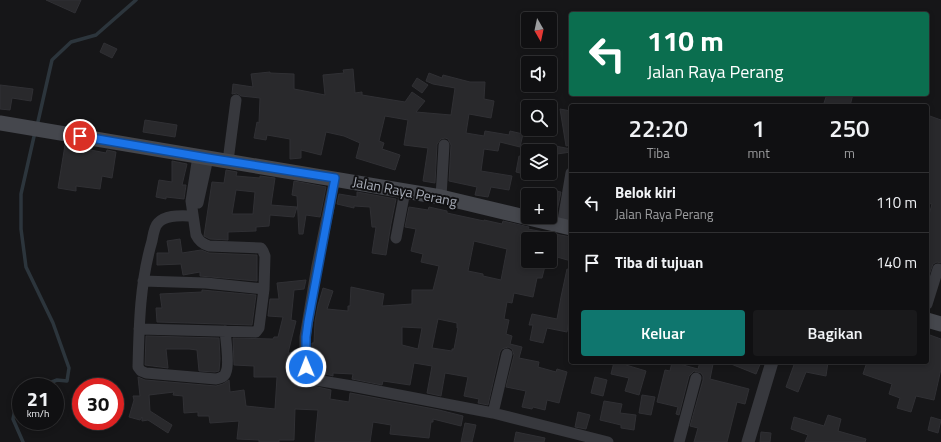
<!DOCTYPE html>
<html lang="id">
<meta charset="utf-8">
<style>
:root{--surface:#101012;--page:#19191b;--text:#f1f3f6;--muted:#9c9d9f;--line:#303032;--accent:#0f766e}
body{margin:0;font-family:"Titillium Web",sans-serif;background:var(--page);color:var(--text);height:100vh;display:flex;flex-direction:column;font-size:15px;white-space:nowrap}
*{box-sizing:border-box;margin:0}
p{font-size:13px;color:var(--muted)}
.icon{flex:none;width:22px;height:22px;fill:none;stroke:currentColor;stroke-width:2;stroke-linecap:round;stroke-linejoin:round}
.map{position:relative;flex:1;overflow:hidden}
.details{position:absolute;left:569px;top:104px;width:360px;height:260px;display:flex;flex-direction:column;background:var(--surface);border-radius:4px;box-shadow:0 2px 6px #0003,0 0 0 1px var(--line)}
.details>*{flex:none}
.top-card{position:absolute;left:569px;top:12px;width:360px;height:84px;border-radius:4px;box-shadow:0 2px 6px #0003,0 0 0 1px var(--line);background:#0b6e4f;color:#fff;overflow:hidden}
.needle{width:26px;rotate:171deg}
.buttons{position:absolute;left:521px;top:12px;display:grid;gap:8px}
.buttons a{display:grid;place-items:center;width:36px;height:36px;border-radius:4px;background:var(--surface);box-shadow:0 2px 6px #0003,0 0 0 1px var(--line);font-size:20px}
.speed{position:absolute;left:12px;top:378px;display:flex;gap:8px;font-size:20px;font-weight:700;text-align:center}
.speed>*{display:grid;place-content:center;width:52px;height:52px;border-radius:50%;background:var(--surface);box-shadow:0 2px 6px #0003,0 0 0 1px var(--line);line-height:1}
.speed small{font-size:10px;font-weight:400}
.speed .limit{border:6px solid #d22;background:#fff;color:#111}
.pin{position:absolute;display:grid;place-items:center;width:34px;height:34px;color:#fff;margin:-17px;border:2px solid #fff;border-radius:50%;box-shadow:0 1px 4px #0007}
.me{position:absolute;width:44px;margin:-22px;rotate:359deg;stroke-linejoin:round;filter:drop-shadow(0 0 3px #0008)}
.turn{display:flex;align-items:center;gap:14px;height:84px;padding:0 12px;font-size:18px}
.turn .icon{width:52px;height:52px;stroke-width:2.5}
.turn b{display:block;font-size:28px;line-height:34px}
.eta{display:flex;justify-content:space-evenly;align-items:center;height:68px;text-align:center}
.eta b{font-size:24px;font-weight:600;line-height:28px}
.action{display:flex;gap:8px;margin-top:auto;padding:8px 12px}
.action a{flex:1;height:46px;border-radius:4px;background:var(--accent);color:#fff;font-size:16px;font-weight:600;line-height:46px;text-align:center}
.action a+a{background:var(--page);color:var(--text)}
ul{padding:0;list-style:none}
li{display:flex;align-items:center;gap:12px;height:60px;padding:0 12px;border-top:1px solid var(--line)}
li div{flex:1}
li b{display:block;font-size:15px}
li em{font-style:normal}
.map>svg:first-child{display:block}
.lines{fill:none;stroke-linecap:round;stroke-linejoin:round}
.stream{stroke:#2c353c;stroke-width:3.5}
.building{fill:#29292c;stroke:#303034;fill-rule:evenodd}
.minor{stroke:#37383d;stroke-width:11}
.tertiary{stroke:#37383d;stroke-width:13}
.secondary{stroke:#45474d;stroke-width:15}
.route-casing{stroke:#114b97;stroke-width:10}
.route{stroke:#1a73e8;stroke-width:7}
.labels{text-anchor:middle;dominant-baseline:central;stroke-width:4;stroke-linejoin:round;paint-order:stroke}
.street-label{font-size:14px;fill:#a8adb8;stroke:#111113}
</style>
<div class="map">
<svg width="941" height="442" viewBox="0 0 941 442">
<rect width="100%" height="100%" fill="#161618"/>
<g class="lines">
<!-- stream -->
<path class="stream" d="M37,126L52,60L71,42L96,35L136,0
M35,132L21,194V229L26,267L53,323L69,368L67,381L57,380L39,387
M21,393L18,395L13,419L23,442"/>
</g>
<!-- building -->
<path class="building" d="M46,0H81L75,13Z
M104,43L117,49L112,58L100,52Z
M353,69L355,93L362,92V95L405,102L412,92L425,101L416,112L451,115L455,88L433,84L426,81L429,73L442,78L443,75L470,82H485L484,99L494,101L491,118L469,114L466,133L484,136L485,131L509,135L510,131L523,134L520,147L500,142L498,151L484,149L481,171L512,176L509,190L491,187L488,197L475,195L477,187L449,181L451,145L448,139L445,138L441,139L437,144L435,183L423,181L428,148L404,145L408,120L385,116L379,141L384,143L382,149L400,155L395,170L356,158L360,143L344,136L326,132L321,155L301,150V158L290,159V139L267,135L266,140L254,138L257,122L259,123L260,98L241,96L237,93L232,94L233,84L253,87L251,74L270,72V73L294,74V89L325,95L323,75L344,73L343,70Z
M417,78L428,85L422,93L412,86Z
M0,85L33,89L31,101L12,98L10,110L0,109Z
M827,94H853L850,106H823Z
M560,109L571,111V145L566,146Z
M927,115L941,120V263L937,262L933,264L927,281V222L932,204L927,203Z
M145,120L177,125L175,137L143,132Z
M65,145L106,153L107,150L116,152L112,178L102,176L100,189L76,186V191L58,188Z
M550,145L571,149V152L550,155Z
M519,156L528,158V175L516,172Z
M172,161L187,164L182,185H186L184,199L166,197V199L156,197L159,180L172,182Z
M226,170L237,172L236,176L260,178V176L275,178L271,205L297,207L294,217L270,215L269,226L256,227V231L228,232V240L210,239L204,236L212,182L224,183ZM236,190L255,192L253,214H232Z
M294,181L326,187L320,217L306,215L303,234H299L297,196L292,195Z
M550,190L561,192L557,211L550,210Z
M357,192L396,199L391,224L386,255L372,253L376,227H372L370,207L354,206V208L337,204L339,194L357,197Z
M409,207L428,210L429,207L447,211V213L484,221V220L502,224L503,221L529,227L528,229L571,237V261L550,255V239H528V263L545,266L542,278H537L533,297L514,293L512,303L507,302L504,319L509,320L506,334L512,336L510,344L522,347L519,358L539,362L538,367L556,372L557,369L567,372L559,403L547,400L545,410L533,407L532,409L522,407L526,391L506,387L514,355L512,349L508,347L502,349L500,352L488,405L478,403L479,399L464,396L468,377L445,373L441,396L427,393L432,366L414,363L410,385L383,381L382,385L352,379L353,374L333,373V376L314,371L312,366V343H314L315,321L318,305L323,288L333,291L327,309L348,311V306H350L351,287L384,294L382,306L412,304V290H433L439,266L421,262L423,254L411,251L416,229L405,227ZM474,241L507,249L501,280L483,276V274L468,271ZM438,319L457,323V328H458L454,349H452V351L432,348ZM402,327L422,328L418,349L402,345Z
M180,239L182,253L201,250L209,253L257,255V281L200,276V272L183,275L181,264L157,265V253H169L167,241Z
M567,269L571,270V309L567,332L547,328L543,343L530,340L533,325H529L532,314L557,319L561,297Z
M306,280L304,289L294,290L291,320L296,321L288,353H298V368L300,375L303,381L313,386L331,390L330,399L349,402L350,393L439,410L463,416L461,426L433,419V422H431L429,438L390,434L391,425L373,422L370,442H315L318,410L295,409L294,440H279V442H259V440L237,439L239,421L210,423L209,416H198V412L184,413L183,396L173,395L174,392L149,395L150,411L172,425L168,433L148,420L142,421V417L140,420L129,417L134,400L133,396H140L138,377L145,380L216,386L223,384L229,380L230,392L244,390L246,406L275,409L277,377H254V366L234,365L233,338L273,339L274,337H278L283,317L268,316L270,299H279L277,283Z
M202,290L256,295L252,325L157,322L156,308H162L160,294L202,292Z
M927,334L941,339V369L934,400L916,396L911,412L897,408L900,398L889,394L892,384L863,374L867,362H927Z
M146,336L219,338L220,359L219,371L215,372L199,371L197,350L189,349H166L168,368L145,365Z
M614,362L626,364V365L646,371L639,395L625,391L629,378L611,374Z
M672,362L698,369L700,362L713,364L710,379L749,389L745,404L737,402L727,442H694L698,428L690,426L703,380V376L701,373L694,371L689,376L679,415L676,414L678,407L657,402L665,370L670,371Z
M726,362H761L756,374Z
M795,362H828L826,376L806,372L798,392L786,387Z
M595,377L607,380L603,396L591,393Z
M642,395L655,397L651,415L639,413Z
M604,401L622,404L620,413L636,415L634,430L621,428V425L600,420Z
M578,412L590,415L586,429L575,427Z
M828,415L841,419L838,431L866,439L865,442H805L808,435L791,429L794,417L824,426Z
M931,417L941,420L938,433L928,430Z
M465,423L476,425L472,442H461Z
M516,432L545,438L544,442H514Z
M761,432L771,433L770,442H760Z"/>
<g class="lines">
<!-- minor -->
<path class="minor" d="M228,161L236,100
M335,178L317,266L305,337V367L306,372L309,377L316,380L352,386L493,413L608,442
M441,197L444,145
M198,203L208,158
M193,216C182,216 166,214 158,223C154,227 153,236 152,241C140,282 139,324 138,367L141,371L146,373L216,379C220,378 225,377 226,372C229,366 226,339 225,331
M562,226L571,173
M396,238L405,191
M143,281L206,283L264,289
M927,304L938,269
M139,329L256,332L259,328L264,289L265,256L263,251L261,248L209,246C202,244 199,241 196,235L191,201L198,156
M493,413L507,354
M679,442L696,378"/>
<!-- tertiary -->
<path class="tertiary" d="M748,442L772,362"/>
<!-- secondary -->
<path class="secondary" d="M0,123L405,191L441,197L571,228
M927,320L941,324"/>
</g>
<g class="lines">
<defs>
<path id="route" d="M80,136L208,158L335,178L308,322L306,337V367"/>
</defs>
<!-- route casing -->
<use href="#route" class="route-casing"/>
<!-- route -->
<use href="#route" class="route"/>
</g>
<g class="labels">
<!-- street labels -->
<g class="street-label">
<text transform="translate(405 191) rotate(11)">Jalan Raya Perang</text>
</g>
</g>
</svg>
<div class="buttons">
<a><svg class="needle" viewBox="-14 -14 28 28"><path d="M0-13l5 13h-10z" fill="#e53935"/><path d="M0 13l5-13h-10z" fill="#9c9d9f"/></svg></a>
<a><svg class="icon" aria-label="sound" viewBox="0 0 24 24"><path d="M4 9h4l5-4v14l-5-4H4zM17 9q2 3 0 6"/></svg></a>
<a><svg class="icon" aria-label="search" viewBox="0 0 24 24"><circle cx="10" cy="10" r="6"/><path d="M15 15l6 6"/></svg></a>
<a><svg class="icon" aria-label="layers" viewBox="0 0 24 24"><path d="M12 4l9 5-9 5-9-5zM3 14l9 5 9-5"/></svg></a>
<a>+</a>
<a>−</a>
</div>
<div class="speed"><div>21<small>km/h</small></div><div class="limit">30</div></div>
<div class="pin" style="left:80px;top:136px;background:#d93025"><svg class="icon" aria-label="arrive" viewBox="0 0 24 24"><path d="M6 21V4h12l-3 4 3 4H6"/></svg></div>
<svg class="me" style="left:306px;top:367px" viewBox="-20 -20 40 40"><circle r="17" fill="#1a73e8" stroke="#fff" stroke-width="3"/><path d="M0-11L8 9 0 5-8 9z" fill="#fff"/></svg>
<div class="top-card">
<div class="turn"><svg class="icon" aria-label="left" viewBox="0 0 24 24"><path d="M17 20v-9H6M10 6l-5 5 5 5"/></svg><div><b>110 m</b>Jalan Raya Perang</div></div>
</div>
<section class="details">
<div class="eta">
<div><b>22:20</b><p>Tiba</p></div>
<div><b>1</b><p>mnt</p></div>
<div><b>250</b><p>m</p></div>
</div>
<ul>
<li><svg class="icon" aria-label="left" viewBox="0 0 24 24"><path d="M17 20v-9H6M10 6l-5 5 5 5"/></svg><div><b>Belok kiri</b><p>Jalan Raya Perang</p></div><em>110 m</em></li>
<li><svg class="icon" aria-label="arrive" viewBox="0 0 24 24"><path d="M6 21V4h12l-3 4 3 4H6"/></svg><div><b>Tiba di tujuan</b></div><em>140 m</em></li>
</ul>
<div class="action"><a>Keluar</a><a>Bagikan</a></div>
</section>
</div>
